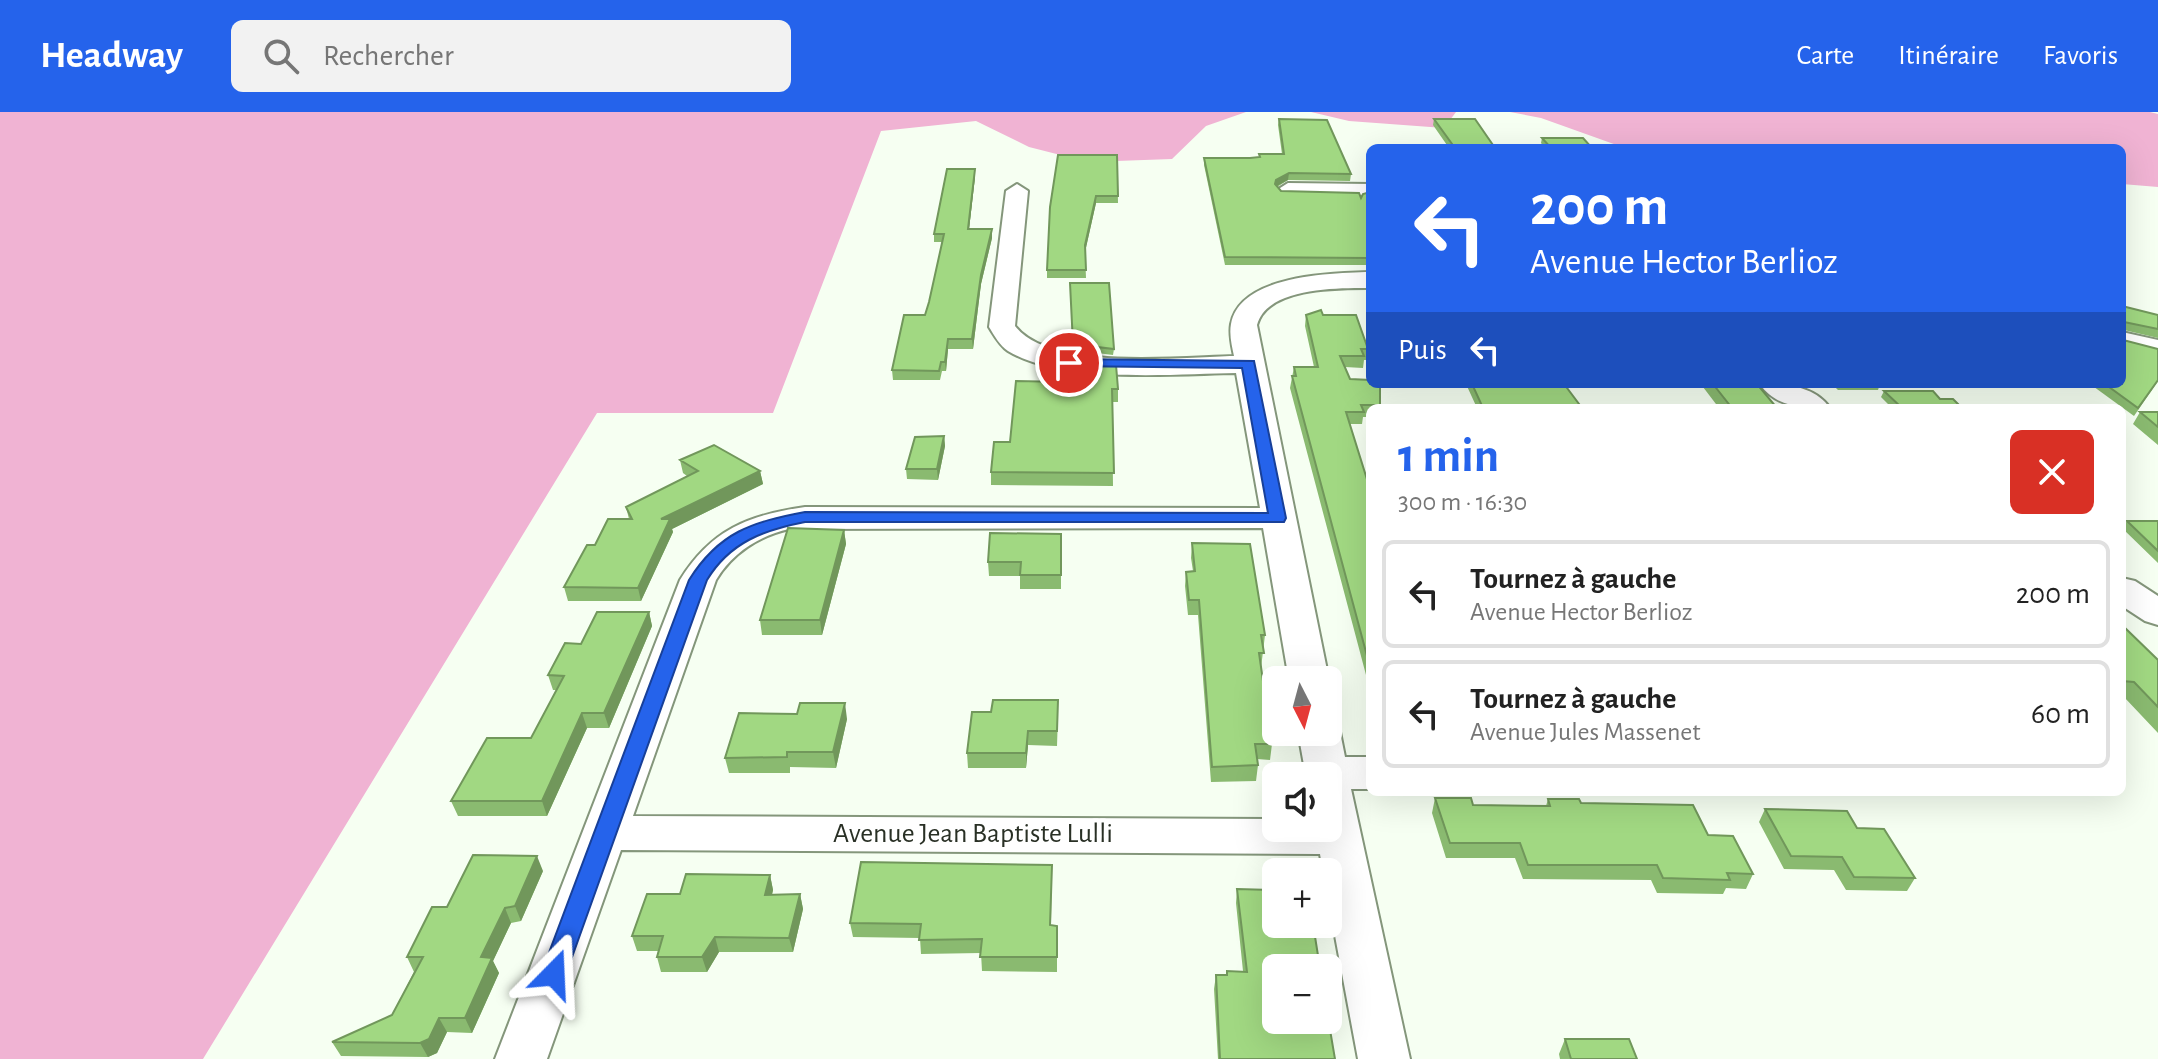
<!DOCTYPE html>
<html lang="fr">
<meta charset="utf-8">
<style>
:root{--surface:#fff;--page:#f2f2f2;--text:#222;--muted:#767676;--line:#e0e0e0;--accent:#2563eb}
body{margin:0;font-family:"Alegreya Sans",sans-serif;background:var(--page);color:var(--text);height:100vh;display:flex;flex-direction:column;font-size:30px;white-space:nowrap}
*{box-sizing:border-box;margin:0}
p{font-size:26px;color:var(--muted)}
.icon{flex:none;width:44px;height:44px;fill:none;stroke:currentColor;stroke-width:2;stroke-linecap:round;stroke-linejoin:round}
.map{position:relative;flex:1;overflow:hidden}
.panel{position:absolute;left:1366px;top:292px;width:760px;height:392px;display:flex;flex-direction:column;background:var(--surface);border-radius:12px;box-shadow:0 8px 32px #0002}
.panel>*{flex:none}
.guide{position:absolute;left:1366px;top:32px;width:760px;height:244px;border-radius:12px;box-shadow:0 8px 32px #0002;background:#2563eb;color:#fff;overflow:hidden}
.needle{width:52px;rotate:174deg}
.fabs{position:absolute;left:1262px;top:554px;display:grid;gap:16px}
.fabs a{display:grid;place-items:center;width:80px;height:80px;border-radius:12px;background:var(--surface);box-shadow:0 8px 32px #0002;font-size:40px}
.pin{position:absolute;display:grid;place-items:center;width:68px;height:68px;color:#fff;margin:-34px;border:4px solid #fff;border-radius:50%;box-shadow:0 2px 8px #0007}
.me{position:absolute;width:88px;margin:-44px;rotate:21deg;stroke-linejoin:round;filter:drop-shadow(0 0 6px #0008)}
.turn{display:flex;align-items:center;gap:28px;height:168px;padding:0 32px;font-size:36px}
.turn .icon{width:104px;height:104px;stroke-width:2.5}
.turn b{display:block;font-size:56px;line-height:68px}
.then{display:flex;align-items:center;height:76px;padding:0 32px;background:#0003;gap:16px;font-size:30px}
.round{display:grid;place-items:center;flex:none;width:84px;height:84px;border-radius:12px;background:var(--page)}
.summary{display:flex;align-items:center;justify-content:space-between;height:136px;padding:0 32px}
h1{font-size:48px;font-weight:600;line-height:60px;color:var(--accent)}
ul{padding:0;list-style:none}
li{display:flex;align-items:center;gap:24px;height:108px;margin:0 16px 12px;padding:0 16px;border:4px solid var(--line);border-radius:12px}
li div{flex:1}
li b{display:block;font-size:30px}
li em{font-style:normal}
header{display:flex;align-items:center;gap:48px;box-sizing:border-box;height:112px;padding:0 40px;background:var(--accent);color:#fff}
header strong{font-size:38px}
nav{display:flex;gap:44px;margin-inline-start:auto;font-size:28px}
.search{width:560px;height:72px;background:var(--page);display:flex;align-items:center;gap:20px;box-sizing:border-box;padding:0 28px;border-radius:12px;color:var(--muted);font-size:30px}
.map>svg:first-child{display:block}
.green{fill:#f0b3d3}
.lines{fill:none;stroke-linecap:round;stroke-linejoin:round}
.minor-casing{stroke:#84967b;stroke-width:4}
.minor{fill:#fff;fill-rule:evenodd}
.wall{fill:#8aba70}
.shaded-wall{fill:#71975b}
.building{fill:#a1d882;stroke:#71975b;stroke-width:2}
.route{fill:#2563eb;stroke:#184099;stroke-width:2}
.labels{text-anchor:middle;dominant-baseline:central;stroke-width:8;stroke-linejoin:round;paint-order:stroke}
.near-street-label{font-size:28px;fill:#293025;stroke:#fff}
</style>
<header>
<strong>Headway</strong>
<div class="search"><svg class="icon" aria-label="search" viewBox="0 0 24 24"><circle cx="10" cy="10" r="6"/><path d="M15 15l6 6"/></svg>Rechercher</div>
<nav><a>Carte</a><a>Itinéraire</a><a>Favoris</a></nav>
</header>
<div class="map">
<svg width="2158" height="947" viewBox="0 0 2158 947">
<rect width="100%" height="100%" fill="#f6fff2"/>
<!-- green -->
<path class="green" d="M0,0H1246L1206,14L1172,47L1088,50L1029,35L976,9L881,19L773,301H597L203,947H0Z
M1311,0H1456L1444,16L1349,9Z
M1510,0H2150L2158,2V75L2122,72V36H1625L1541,6Z"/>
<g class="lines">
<defs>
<path id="minor" d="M1288,71L1370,72V86L1280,83L1277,78Z
M1017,72L1028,79L1015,214C1051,260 1180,245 1234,244C1232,234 1229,223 1231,212C1240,163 1331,161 1370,160V176C1338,176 1267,175 1257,213L1329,568H1289L1263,416L789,417C759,424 732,441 716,468L633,704L1276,707V716H1328V664H1306L1298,620H1328V608L1334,610L1340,620L1345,645H1370V677H1351L1410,947H1358L1328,786V760H1323L1320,742L621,738L547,947H495L680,468C711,418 748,403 805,395L1260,396L1236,261C1173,262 1063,272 1008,239C1000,234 994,223 989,215L1006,79Z
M2122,220L2158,228V244L2122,236Z
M1760,272C1785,272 1814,273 1830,296C1804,296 1776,296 1760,272Z
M2122,466L2135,469L2158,484V513L2145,509L2122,494Z"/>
</defs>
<!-- minor casing -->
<use href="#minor" class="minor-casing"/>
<!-- minor -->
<use href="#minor" class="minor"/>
</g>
<!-- wall -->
<path class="wall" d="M1279,7L1351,62L1350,69L1288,68L1277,75L1281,79L1361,86L1370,80V153H1225L1204,53V46H1250L1259,45V42H1282L1278,13Z
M1434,7L1495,36H1449L1433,13Z
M1542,26L1592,36H1545L1541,31Z
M1117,43L1118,91H1096L1085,140L1086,166H1047V158Z
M975,65L969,117H992V126L981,172L973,237H948L946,259H942L940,268H893L892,258L925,203L929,190L942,130H934V122Z
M1070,171L1114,237L1113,243L1073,238Z
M2122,194L2158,203V226L2124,218L2123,228L2158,237V269L2134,304L2090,272H2122Z
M1306,203H1323L1368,237L1367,248H1364L1363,256L1345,255L1350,267L1380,272L1379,296H1370V305H1363L1362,312H1350L1370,377V578L1290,276L1294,255H1314L1305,214Z
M1016,269L1118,277V290H1112L1113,374L991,373V360L1010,330Z
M1466,272H1564L1582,296H1477Z
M1626,272H1684V273Z
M1704,272H1757L1777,296H1719L1703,275Z
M1832,272H1880L1878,278H1838Z
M1884,279L1940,287L1962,296H1892L1881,285Z
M2140,300H2158V333L2133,312Z
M944,324L945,334L938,368L907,367L906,357Z
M680,348L760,359L763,372L672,417L673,420L641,489H568L564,475L595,433L629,407L626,395L687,364L683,361Z
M2127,409H2158V451L2122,416Z
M844,418L846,432L822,523H762L760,508Z
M1061,422V477H1020V464H989L988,450Z
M1192,431L1265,523L1261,556L1272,632L1270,648L1257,647L1258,653L1256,669L1211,670L1198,503H1188L1185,474L1186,460L1193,459L1191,446Z
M649,500L652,514L609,616H587L547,704H458L451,689L531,626L557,578H553L548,563L581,532Z
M2122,513L2158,548V621L2124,585L2122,584Z
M797,602L847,607L836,656L790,655V661H729L725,646Z
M1058,602L1057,634L1028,633L1026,656H968L967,641Z
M1435,686L1473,693L1546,694L1548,687L1581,691L1708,723L1753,762L1746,777L1726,776L1723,782L1657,781L1651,768L1523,767L1515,746H1446L1432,701Z
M1765,697L1857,716L1915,766L1907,779L1846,778L1834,758L1784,757L1759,710Z
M1052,753L1051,813L1057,814V860L982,859L981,841L921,842L920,826L853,825L850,811Z
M543,759L521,809L511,811L493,849L499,861L472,921L447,920L437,941L428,945L341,944L332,930L392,903L414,860L407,845L447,795Z
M770,763L773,778L772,783L800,782L803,797L793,840H719L707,860H661L657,845L658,839H637L632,824L680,782Z
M1237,777L1276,812L1335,947H1218L1214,877L1216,863H1227V859H1243L1236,791Z
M1565,927L1637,947H1560L1559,942Z"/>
<!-- shaded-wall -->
<path class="shaded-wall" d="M975,57V65L968,126V117Z
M1289,61L1288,68L1275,75L1276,68Z
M1096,84V91L1085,140V133Z
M992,117V126L981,172L973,237L972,227L981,163Z
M948,227V237L946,259L945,250Z
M944,324L945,334L938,368L937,357Z
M760,359L763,372L672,417L673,420L641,489L638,476L661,407Z
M844,418L846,432L822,523L820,508Z
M649,500L652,514L609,616L604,601Z
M845,591L847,607L836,656L833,640Z
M582,601L587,616L547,704L542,689Z
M1028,619V633L1026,656V641Z
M537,744L543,759L521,809L515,794Z
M770,763L773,778L768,798L765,783Z
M800,782L803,797L793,840L789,826Z
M505,796L511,811L493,849L499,861L472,921L465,906L481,845Z
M715,825L719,840L707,860L702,845Z
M439,906L447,920L437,941L428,945L420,931Z"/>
<!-- building -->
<path class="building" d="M1279,7L1327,8L1351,62L1289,61L1276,68L1275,72L1281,79L1359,81L1361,86L1363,82L1370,80V146L1225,145L1204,46H1250L1260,45L1259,42H1284Z
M1434,7H1475L1495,36H1455Z
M1542,26H1583L1592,36H1551Z
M1058,43H1117L1118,84H1096L1085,133L1086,158H1047L1050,95Z
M947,57H975L968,117H992L981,163L972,227H948L945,250H941L939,259L892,258L904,203H925L929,190L944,122H934Z
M1070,171H1109L1114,237L1073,232Z
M2122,194L2158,203V217L2124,210L2123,228L2158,237V268L2138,296L2105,272H2122Z
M1321,198L1323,203H1356L1368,237H1361L1364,244H1340L1350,267L1370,268V272H1380V293H1361L1364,300H1346L1370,377V555L1292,264H1296L1294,255H1318L1306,203Z
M1071,249L1116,253L1118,277H1112L1114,361L991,360L994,330H1010L1016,269L1064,270V266H1070Z
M1472,272H1564L1582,296H1483Z
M1713,272H1757L1777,296H1732Z
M1884,279H1933L1940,287H1953L1962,296H1902Z
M2140,300H2158V315Z
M944,324L937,357H906L915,325Z
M714,333L760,359L661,407H670L638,476L564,475L587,433H595L608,407H632L626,395L698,359L680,348Z
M2127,409H2158V439Z
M788,416L844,418L820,508H760Z
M990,421L1061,422V463H1020L1021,450H988Z
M1192,431L1250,432L1265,523H1261L1264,541H1259L1272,632H1255L1258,653L1212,655L1199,488H1189L1186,460L1195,459Z
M597,500H649L604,601H582L542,689H451L487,626H531L564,564L548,563L565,531L581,532Z
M2122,513L2158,548V595L2134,570L2122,569Z
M993,588H1058L1057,619H1028L1026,641H967L972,600H991Z
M800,591H845L833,640H787V645L725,646L739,601L797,602Z
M1435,686H1471L1473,693L1550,694L1548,687H1579L1581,691L1693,693L1708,723L1733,724L1753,762L1727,761L1730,768L1663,766L1657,753H1528L1520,731H1450Z
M1765,697L1847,699L1857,716L1884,717L1915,766L1854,765L1842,745L1791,744Z
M473,743L537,744L515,794L505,796L481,845L492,846L465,906H439L429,927L420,931L332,930L392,903L423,845H407L432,795H447Z
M861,750L1052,753L1050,813L1057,814V845H980L982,827L919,828L921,812L850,811Z
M686,762L770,763L765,783L800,782L789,826L715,825L702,845H657L663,824H632L647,782H680Z
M1237,777L1276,778V812H1313L1320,856H1276V908H1328V906L1335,947H1220L1216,863H1227V859L1247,860Z
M1565,927H1629L1637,947H1571Z"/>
<!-- route -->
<path class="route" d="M1069,247L1254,249L1286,406L1284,410H805C764,418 730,430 707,468L566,862L563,870L554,873L545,870L541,862L689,468C719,420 752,410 805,400L1268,401L1242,256L1064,254L1062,251Z"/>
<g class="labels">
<!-- near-street labels -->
<g class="near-street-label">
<text x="973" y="722">Avenue Jean Baptiste Lulli</text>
</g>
</g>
</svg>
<div class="fabs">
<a><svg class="needle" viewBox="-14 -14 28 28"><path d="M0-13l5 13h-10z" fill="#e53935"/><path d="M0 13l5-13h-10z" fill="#767676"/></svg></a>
<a><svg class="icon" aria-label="sound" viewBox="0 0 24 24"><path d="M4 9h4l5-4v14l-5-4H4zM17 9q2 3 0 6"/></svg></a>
<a>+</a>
<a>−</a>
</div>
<div class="pin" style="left:1069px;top:251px;background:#d93025"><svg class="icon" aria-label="arrive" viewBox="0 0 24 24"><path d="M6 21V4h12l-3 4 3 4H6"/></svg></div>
<svg class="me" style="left:554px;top:862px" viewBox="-20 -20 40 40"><path d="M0-17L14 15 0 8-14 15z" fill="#2563eb" stroke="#fff" stroke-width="4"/></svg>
<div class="guide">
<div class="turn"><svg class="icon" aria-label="left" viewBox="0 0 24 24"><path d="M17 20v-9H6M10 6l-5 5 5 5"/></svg><div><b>200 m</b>Avenue Hector Berlioz</div></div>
<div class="then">Puis<svg class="icon" aria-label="left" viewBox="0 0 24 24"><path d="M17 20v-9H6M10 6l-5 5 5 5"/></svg></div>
</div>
<section class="panel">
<div class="summary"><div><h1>1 min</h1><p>300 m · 16:30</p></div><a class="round" style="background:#d93025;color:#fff"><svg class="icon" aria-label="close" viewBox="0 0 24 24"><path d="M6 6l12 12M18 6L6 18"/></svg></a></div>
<ul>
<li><svg class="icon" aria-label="left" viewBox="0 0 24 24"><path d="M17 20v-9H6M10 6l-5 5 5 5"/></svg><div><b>Tournez à gauche</b><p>Avenue Hector Berlioz</p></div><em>200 m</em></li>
<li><svg class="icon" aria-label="left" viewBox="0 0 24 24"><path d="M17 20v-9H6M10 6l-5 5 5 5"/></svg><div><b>Tournez à gauche</b><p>Avenue Jules Massenet</p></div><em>60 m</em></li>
</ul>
</section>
</div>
